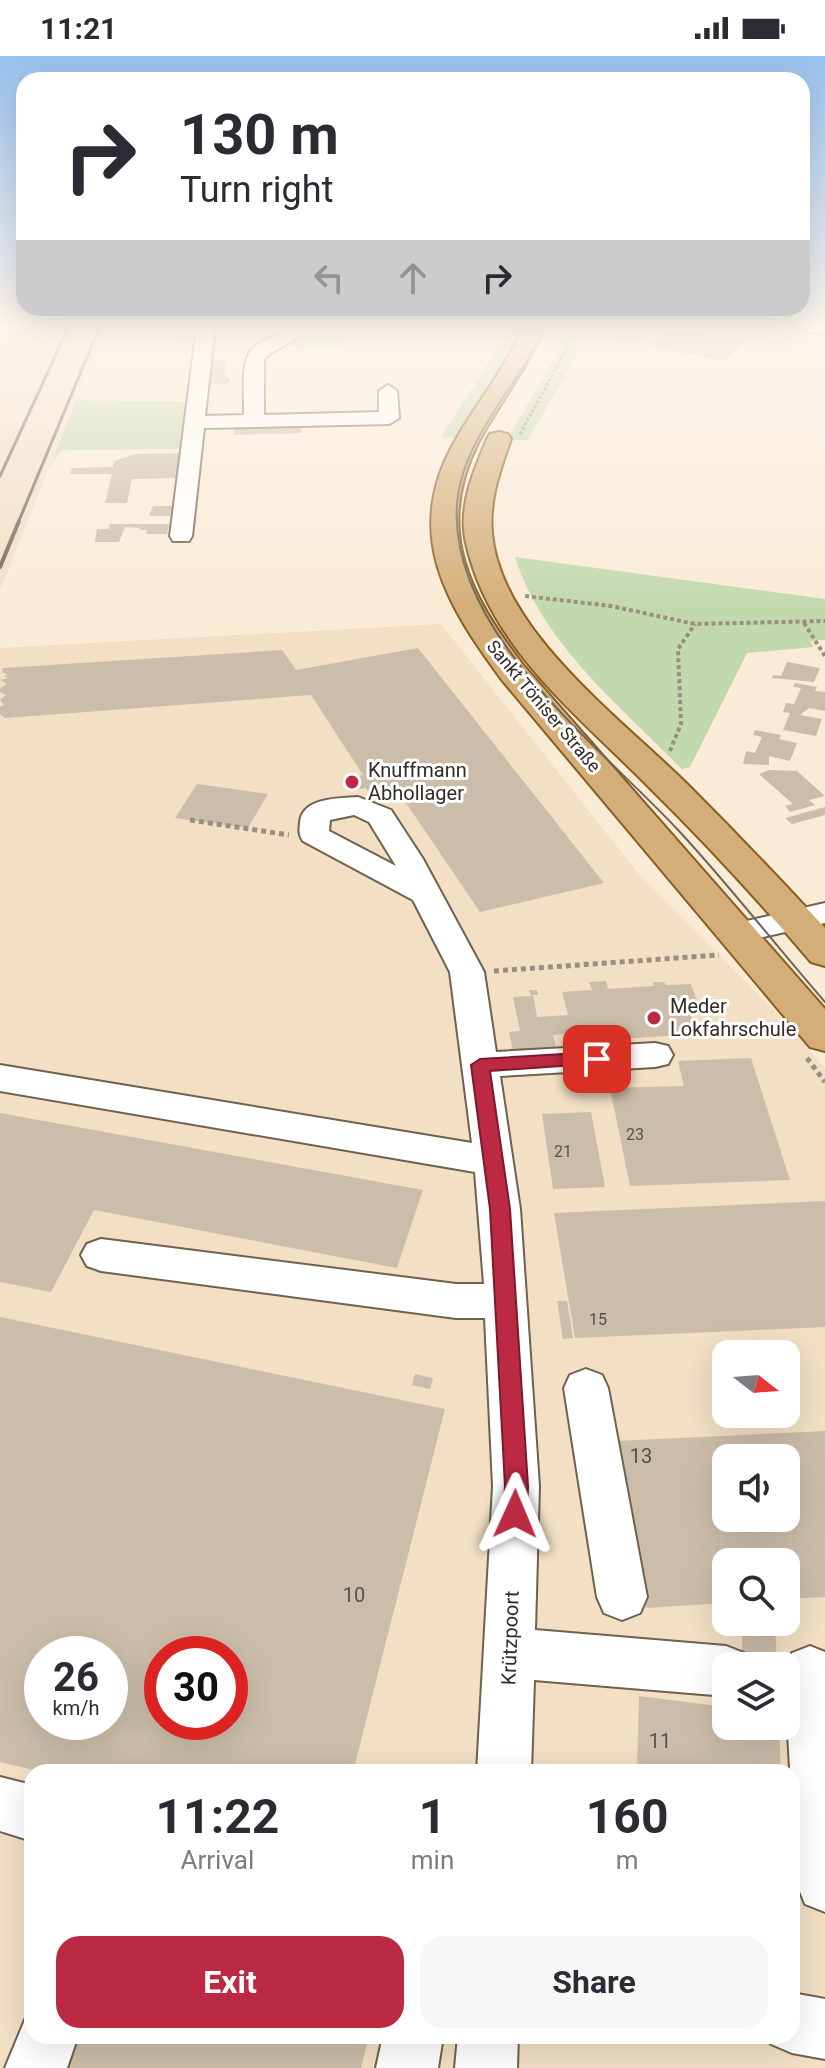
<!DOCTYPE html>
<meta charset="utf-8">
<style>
:root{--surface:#fff;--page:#f7f7f7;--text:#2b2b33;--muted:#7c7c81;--accent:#bb2943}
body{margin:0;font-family:Roboto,sans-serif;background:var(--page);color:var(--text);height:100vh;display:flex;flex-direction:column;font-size:30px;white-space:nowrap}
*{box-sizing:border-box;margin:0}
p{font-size:26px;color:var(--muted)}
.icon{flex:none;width:44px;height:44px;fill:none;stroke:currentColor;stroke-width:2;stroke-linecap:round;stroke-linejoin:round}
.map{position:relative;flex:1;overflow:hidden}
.side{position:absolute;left:24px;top:1708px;width:776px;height:280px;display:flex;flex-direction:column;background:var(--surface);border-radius:24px;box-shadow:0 8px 32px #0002}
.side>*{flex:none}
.top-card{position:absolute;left:16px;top:16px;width:794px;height:244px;border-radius:24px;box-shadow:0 8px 32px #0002;background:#fff;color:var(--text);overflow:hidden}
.needle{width:52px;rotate:107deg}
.buttons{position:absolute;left:712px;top:1284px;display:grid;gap:16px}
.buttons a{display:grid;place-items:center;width:88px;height:88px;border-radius:16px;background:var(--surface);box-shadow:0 8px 32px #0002;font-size:40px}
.speed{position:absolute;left:24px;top:1580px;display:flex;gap:16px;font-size:40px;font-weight:700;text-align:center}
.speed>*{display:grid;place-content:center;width:104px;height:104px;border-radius:50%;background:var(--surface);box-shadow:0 8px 32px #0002;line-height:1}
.speed small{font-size:20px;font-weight:400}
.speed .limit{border:12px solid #d22;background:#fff;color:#111}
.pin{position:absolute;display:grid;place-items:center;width:68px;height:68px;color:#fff;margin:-34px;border-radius:16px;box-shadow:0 4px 12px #0006}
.me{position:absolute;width:88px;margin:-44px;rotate:1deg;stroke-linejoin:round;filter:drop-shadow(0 0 6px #0008)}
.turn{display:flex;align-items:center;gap:28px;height:168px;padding:0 32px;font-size:36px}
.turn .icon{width:104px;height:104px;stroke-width:2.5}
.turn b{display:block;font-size:56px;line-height:68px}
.lanes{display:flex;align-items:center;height:76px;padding:0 32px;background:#0003;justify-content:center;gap:40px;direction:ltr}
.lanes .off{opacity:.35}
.eta{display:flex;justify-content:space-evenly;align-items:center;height:136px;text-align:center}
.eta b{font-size:48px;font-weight:700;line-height:56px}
.primary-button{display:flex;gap:16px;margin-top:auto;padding:16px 32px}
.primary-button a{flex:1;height:92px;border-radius:24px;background:var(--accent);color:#fff;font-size:32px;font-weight:700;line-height:92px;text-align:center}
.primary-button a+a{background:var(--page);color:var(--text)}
.status{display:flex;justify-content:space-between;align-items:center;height:56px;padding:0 40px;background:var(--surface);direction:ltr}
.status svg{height:22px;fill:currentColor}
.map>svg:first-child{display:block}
.built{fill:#f2dfc4;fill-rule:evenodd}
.green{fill:#c2d9ae}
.building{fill:#cbbda9;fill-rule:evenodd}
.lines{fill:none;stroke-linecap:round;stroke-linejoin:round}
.minor-casing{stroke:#6e614f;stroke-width:4}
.major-casing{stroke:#885d20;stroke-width:4}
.path-far2{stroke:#998f80;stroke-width:3;stroke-dasharray:3 2;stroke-linecap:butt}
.path-far1{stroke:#998f80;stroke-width:4;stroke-dasharray:4 3;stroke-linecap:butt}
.path{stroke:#998f80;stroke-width:5;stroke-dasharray:5 4;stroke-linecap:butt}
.minor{fill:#fff;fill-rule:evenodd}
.major{fill:#d4ae78;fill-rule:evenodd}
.tram{stroke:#6e655a;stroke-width:2}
.rail-far1{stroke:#6e655a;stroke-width:3}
.rail{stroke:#6e655a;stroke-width:4}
.route{fill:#bb2943;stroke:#7a1b2c;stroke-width:2}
.poi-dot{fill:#bb2943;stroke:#fff;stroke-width:3}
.labels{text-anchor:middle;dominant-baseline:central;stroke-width:6;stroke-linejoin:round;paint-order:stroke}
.number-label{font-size:16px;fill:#585045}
.far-street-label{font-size:18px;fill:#312b24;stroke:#fff}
.poi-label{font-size:20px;fill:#312b24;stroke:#fff;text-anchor:start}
.near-number-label{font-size:20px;fill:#585045}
.street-label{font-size:20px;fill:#312b24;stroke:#fff}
</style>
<div class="status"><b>11:21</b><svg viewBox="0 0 49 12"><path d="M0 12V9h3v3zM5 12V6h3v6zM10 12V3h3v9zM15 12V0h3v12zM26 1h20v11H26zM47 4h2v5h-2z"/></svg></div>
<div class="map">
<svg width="825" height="2012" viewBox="0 0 825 2012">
<rect width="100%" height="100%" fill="#faebd6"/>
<!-- built -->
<path class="built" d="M0,270H106L0,535Z
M441,568L638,817L793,973L825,1013V2012H0V592ZM726,1298H786V1358H726ZM726,1402H786V1462H726ZM726,1506H786V1566H726ZM42,1598H110V1666H42ZM162,1598H230V1666H162ZM726,1610H786V1670H726ZM32,1716H792V1980H32Z"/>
<!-- green -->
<path class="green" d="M279,270H527L461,382L441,381L509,274L453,271L451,275L433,274L427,284L350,277L344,295H306L277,286Z
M573,270H582L573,288L580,294L528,384H507Z
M76,344L193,346L187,393L61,394L50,411Z
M515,501L825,543V584L810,585L814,591L747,597L690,711L682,713C621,651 542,587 515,501Z"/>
<!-- building -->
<path class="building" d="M673,270H711L703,276L749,283L724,305L648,290L656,284L673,285L657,282Z
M175,272H189L188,277H193L192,287L171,284L172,281H180L181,277H173Z
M621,278L642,280L638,288L617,287Z
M211,304H226L225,322H230V327L208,328Z
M301,367L302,377L234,379L235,370Z
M180,397L177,422L132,423L127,447H105L112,418H70L72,412L113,411L114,405L135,398Z
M153,450H173L170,460H149Z
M110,468H169L167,478H146L147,474H139L140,472L125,471L119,486H95L97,473H108Z
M418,592L604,827L480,856L400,738L384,741L369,737L366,732L350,735L342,723L363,719L311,639L5,662L0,658V651L4,649L0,644L6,639L0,636V632L7,628L0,624L8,622L4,620L8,619L2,616L3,612L282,594L296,614Z
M787,606L820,612L814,626L772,622L773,619L781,620Z
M795,627L817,631L815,635L825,636V655L809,652L800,659L822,663L816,680L783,674L790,657L783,656L786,647L794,648L801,632L793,631Z
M755,674L781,679L779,683L797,687L790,705L769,700V709L743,708L746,695L755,697L762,681L753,679Z
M769,714L797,715L825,740L809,744L815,749L790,756L785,750L793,748L759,718Z
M197,728L268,738L248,772L175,762Z
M825,751V759L792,768L785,762Z
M606,925L608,933L654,930L653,926H664L666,929L691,928L697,945L686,946L697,978L575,986L573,977L553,979L556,991L513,994L509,976L520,975L513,941L531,940L529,934H537L538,939H533L537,961L568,959L562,936L592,934L589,926Z
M751,1002L790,1124L630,1130L610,1032L684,1030L678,1005Z
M591,1056L605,1131L553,1133L542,1058Z
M0,1057L423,1134L397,1212L94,1154L51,1236L0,1226Z
M825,1145V1271L575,1282L554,1157Z
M557,1245H567L573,1282L563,1283Z
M0,1261L445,1353L353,1716H42L0,1706ZM42,1598H110V1666H42ZM162,1598H230V1666H162Z
M415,1318L433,1322L430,1333L412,1329Z
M825,1375V1541L786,1543V1506H726V1547L646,1552L617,1385ZM726,1402H786V1462H726Z
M775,1568L777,1610H749V1603H742V1570Z
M639,1640L726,1651V1670H779L781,1716H637Z
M73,1980H369L361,2012H61Z"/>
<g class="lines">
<defs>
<path id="minor" d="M197,270H215L205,360L244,359C245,342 239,304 254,291C265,282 279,282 292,270H309C296,290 274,290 264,304V359L379,356V335L388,329L397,335L399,362L389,368L204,372L192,480L189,485H173L170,480Z
M796,270H825V278L799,274Z
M358,741L391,754L423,803L484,916L496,996L655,987L668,990L673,999L668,1008L655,1011L500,1020L520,1153L539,1430L535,1574L726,1590L744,1597L750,1610H726V1640L534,1624L531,1716H477L493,1430L485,1262H456L101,1215L87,1210L81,1199L87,1188L101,1183L456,1228H484L475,1116L0,1035V1009L472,1087L450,916L413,844L303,785C299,779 299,775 300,767C301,742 338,742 358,741ZM354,759L369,766L396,810L329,775L330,764Z
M825,847V867L737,887L725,884L721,877L725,870Z
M586,1313L602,1319L608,1332L647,1541L640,1557L622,1564L604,1557L597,1541L564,1332L570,1319Z
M810,1590L825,1596V1856L805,1848L797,1828L786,1645V1611L792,1597Z
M0,1721L32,1729V1785L0,1775Z
M792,1937L825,1943V2003L792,1997L771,1988L767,1980H792Z
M32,1956V1980H78L67,2012H5L27,1959Z
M383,1980H443L438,2012H376Z
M458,1980H518L517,2012H455Z"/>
<path id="major" d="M523,270H545C528,312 499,347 478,387C434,474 470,540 524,610L825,953V995L810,991L502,624C446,548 402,477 455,385C477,346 506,312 523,270Z
M499,376L508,378L511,383C500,415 489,443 492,477C500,574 621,663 686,727C733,774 780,823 825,872V910L811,906C760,846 706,787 650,732C578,659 486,589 465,482C459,448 474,414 487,383L490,378Z"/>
</defs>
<!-- minor casing -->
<use href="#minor" class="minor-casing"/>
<!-- major casing -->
<use href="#major" class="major-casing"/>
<!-- path-far2 -->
<path class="path-far2" d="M520,378L579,270"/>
<!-- path-far1 -->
<path class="path-far1" d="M525,540L611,550L695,568L825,565
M804,567L825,600
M670,695L681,668L678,593L695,568"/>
<!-- path -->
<path class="path" d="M190,764L289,779
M494,915L719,899
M807,1002L825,1026"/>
<!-- minor -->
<use href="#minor" class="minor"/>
<!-- major -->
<use href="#major" class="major"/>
<!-- tram -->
<path class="tram" d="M546,270C520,328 462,382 457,448C448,576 600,690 679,775C730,830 776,890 825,946"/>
<!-- rail-far1 -->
<path class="rail-far1" d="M0,420L69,270
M18,467L100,270"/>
<!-- rail -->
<path class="rail" d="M0,511L19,465"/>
</g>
<!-- sky -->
<linearGradient id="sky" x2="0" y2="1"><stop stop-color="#99c1ed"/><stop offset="0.49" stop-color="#fdf6ed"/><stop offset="1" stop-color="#fdf6ed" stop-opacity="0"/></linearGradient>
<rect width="825" height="551" fill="url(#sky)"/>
<!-- route -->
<path class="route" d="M597,996L603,998L606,1003L603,1007L490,1015L510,1153L528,1430L527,1458L524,1466L515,1469L507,1466L503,1458L505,1430L490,1153L471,1009L480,1003Z"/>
<!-- markers -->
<g class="poi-dot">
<circle cx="352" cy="726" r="8"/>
<circle cx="654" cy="962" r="8"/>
</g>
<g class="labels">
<!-- number labels -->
<g class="number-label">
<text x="635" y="1078">23</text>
<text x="563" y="1095">21</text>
<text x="598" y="1263">15</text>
</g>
<!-- far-street labels -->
<g class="far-street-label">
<text transform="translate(544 650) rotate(50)">Sankt Töniser Straße</text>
</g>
<!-- poi labels -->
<g class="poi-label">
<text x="368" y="714">Knuffmann<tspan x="368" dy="23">Abhollager</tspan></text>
<text x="670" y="950">Meder<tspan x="670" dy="23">Lokfahrschule</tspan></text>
</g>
<!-- near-number labels -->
<g class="near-number-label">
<text x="641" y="1400">13</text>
<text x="354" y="1539">10</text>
<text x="660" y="1685">11</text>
</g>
<!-- street labels -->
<g class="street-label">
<text transform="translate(510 1582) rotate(-88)">Krützpoort</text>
</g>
</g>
</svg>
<div class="buttons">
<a><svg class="needle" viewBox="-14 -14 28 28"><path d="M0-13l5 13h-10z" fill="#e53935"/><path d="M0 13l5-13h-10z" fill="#7c7c81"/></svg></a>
<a><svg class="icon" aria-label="sound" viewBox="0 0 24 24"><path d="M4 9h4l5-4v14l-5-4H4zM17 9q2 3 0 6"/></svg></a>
<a><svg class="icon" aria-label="search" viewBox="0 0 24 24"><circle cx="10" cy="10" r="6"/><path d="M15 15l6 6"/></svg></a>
<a><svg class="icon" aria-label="layers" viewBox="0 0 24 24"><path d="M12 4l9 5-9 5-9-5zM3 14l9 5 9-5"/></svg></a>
</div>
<div class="speed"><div>26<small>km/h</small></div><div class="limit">30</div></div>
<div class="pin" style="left:597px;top:1003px;background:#d93025"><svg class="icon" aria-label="arrive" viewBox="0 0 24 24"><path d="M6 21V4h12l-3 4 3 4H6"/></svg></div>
<svg class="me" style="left:515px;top:1458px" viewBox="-20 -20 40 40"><path d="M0-17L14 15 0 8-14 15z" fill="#bb2943" stroke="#fff" stroke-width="4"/></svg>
<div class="top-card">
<div class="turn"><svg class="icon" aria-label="right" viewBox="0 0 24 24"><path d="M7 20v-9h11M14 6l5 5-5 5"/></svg><div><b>130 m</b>Turn right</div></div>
<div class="lanes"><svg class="icon off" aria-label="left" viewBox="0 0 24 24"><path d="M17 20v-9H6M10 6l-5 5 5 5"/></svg><svg class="icon off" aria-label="ahead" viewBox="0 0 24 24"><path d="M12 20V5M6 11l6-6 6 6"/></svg><svg class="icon" aria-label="right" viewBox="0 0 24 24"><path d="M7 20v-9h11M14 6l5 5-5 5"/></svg></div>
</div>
<section class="side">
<div class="eta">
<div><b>11:22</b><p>Arrival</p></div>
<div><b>1</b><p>min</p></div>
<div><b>160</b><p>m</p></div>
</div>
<div class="primary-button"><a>Exit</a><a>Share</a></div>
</section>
</div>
